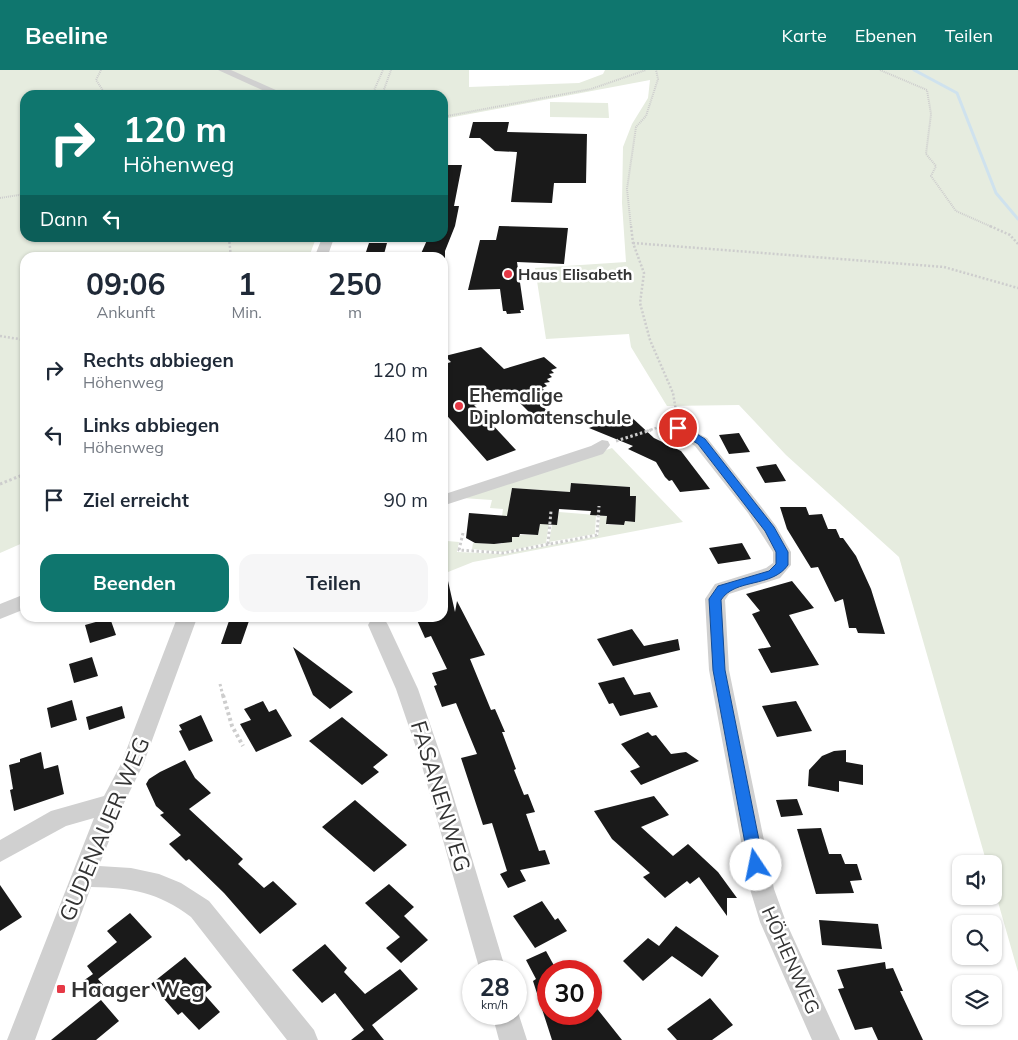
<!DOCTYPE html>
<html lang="de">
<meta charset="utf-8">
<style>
:root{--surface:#fff;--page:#f6f6f7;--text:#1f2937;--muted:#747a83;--accent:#0f766e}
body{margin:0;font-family:Mulish,sans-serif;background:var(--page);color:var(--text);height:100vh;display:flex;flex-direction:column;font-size:19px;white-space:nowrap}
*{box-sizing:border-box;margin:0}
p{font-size:16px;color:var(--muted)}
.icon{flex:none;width:28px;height:28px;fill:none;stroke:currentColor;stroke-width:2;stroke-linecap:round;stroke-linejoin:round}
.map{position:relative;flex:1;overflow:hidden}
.side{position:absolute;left:20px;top:182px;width:428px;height:370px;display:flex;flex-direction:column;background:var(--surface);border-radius:15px;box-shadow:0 1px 4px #0004}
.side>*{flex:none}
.banner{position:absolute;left:20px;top:20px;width:428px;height:152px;border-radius:15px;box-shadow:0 1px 4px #0004;background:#0f766e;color:#fff;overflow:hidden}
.controls{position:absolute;left:952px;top:785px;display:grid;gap:10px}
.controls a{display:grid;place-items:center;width:50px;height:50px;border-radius:10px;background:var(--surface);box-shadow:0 1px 4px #0004;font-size:25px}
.speed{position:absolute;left:462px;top:890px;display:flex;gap:10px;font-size:25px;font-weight:700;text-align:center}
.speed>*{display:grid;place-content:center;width:65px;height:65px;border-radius:50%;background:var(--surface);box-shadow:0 1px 4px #0004;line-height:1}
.speed small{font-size:12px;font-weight:400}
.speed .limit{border:8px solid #d22;background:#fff;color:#111}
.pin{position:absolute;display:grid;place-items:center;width:42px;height:42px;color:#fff;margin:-21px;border:2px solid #fff;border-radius:50%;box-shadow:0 1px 5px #0007}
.me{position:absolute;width:55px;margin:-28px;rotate:349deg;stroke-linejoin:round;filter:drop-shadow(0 0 4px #0008)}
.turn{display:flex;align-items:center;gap:18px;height:105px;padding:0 20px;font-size:22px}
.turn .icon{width:65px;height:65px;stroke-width:2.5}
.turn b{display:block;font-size:35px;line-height:42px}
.then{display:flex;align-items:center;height:48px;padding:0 20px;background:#0003;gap:10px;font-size:19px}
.eta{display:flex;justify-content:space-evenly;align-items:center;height:85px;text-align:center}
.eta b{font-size:30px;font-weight:700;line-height:35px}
.action{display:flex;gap:10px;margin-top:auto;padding:10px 20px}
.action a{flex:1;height:58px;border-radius:15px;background:var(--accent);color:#fff;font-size:20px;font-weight:700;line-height:58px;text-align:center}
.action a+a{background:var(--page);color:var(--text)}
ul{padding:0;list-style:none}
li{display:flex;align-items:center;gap:15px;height:65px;padding:0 20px}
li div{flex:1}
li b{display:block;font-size:19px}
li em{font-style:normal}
header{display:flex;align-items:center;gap:30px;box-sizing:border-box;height:70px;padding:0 25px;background:var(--accent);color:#fff}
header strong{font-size:24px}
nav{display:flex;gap:28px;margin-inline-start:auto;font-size:18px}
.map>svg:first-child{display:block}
.green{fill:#e6ecdf}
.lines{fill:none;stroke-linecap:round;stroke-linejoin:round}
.stream{stroke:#cfe2ee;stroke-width:3}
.building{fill:#1a1a1a}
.path-far3{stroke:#cdcdcd;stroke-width:2;stroke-dasharray:1 1;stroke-linecap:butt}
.path-far2{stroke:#cdcdcd;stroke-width:2.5;stroke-dasharray:2 2;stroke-linecap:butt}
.path-far1{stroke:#cdcdcd;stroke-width:3;stroke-dasharray:2.5 2.5;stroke-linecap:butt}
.path{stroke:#cdcdcd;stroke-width:4;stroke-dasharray:3 3;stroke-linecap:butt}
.minor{fill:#d0d0d0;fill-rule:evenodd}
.route{fill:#1a73e8;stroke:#114b97}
.poi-dot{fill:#e63946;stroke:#fff;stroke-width:2}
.labels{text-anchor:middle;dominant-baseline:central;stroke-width:5;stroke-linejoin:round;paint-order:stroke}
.far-poi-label{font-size:16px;font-weight:bold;fill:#333;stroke:#fff;text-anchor:start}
.poi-label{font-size:19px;font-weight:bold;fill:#333;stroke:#fff;text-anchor:start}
.street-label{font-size:19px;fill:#333;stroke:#fff}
.near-street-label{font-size:22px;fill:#333;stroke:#fff}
.near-poi-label{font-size:22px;font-weight:bold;fill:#333;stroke:#fff;text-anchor:start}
</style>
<header>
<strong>Beeline</strong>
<nav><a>Karte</a><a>Ebenen</a><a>Teilen</a></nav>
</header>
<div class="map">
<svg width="1018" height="970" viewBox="0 0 1018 970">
<rect width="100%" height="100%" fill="#fff"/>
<!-- green -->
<path class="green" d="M0,0H469V17L579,13L603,4L605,0H1018V902L994,818V794H987L899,487L786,385L739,335L667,336L631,277L629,264L546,269L535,198L626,192L622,133L623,77L632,54L648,28L650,10L443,49L442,25H25V168H316L309,187L25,188V472L0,483Z
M550,32L608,33L609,48L550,47Z
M612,378L683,452L473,492L443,504V479L447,471L459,472L457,482L504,484L598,466L600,446H607V455H624L625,451L635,452V426H629L630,417L571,413L570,422L512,418L510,428L515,429L512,447L502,446L503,439L490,438L492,430L462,428Z
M559,442L596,445L595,464L549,472L552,455H557Z
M540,453H549L546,473L503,482L472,479L473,473L502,474L503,472H511L512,467H519L520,465H538Z"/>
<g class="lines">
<!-- stream -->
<path class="stream" d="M914,0L957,23L996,123L1018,149"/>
</g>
<!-- building -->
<path class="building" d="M473,52H509L507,62L587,64L586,113H554L552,133L511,132L517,82L495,81L480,68H469Z
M442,95H462L454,136H459L455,156L445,181V188H419L428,168H442Z
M499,156L568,158L564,194L517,192L524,240H520L521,243L507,244L506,241H503L500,219L468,220L480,170H496Z
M369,173H387L383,188H364Z
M481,277L504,299L544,287L557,298L551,300L554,303L549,304L552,307L547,309L550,312L544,313L547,316L542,318L545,321L532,325L554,348L539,352L514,327L508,328L505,325L474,335L516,380L487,391L442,340V295L451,292L445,286Z
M628,344L654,368L681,381L710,419L680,422L672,410L669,411L665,407L656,392L628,379L633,376L589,358Z
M739,363L750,382L729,384L719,365Z
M776,394L786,411L765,413L756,397Z
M571,413L630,417V426H636L635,452L625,451L624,455L606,454L607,446L590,445L591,441L559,439L557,455L540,454L538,465L520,464L519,467H512V472L494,474L475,473L466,468L469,443L507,446L512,418L570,422Z
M780,437H806L809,445L822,444L828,459H836L840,468H843L856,486L871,519L885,564L858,563L856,558H849L843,529L835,532L818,497L811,498L787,459Z
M742,473L751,489L718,494L709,478Z
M448,511L455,542L457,531L485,585L470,589L491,640L495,639L505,662H502L516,699L514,700L524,725L528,724L535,742L526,744L539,781L545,780L550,794L520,800L526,811L508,818L500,804L507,801L492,753L483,755L461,688L477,684L456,633L442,637L434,616L437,615L432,603L447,599L431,566L425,568L416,548H442V512Z
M792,511L814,538L789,545L819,595L771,603L758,579L771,577L752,544L760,541L746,524Z
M110,548L116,565L90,573L85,555Z
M230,548H250L241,574H221Z
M632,559L644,576L678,569L680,580L613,596L597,569Z
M293,577L353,622L330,639L313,625Z
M92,587L98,606L74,613L69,594Z
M624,607L634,625L650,622L658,637L620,646L613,633L609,634L598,613Z
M72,630L77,650L51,658L47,638Z
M263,631L269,642L276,639L292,666L256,682L240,654L251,650L244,639Z
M796,631L812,661L777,667L762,636Z
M122,636L125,648L89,660L86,647Z
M201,645L213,671L189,681L179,661L182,660L179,655Z
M342,647L388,685L373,697L379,702L362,715L309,671Z
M648,662L652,666L656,665L671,684L686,682L699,691L641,715L630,701L640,697L621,674Z
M846,680V692L863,695V715L839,711V722L808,716L809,700L822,686L834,681Z
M41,682L44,699L58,695L64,724L14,741L10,720L13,719L9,695L20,692V689Z
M185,690L195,708L211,723L189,739L243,789L238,794L264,818L273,811L297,834L260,864L224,823L189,789L186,791L169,774L181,765L160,745L164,743L156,736L146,714L149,709L160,702Z
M654,726L669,745L641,757L673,786L688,774L718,802L737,828H727V846L699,807L690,814L687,811L665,828L643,807L650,803L612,769L594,741Z
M797,729L803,745L781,747L776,730Z
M355,730L407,775L374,802L322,757Z
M821,758L829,784H841L845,794H857L862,810L850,811L854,823L816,824L797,759Z
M389,814L414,837L404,846L428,870L401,893L386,878L400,867L365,833Z
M0,815L22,847L0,861Z
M542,831L555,850L558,848L567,861L535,878L513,846Z
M130,843L152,867L98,909L104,916L93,924L83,911L93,904L87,896L117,872L107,861Z
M819,850L878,854L882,879L822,875Z
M676,856L719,886L702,907L672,886L643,911L623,891L648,868L659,876Z
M325,874L347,898L344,902L365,924L400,899L418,919L372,955L384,970H351L364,960L335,923L322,933L292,900Z
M546,881L557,901H549V944H591V931L622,970H552L533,911L536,909L526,890Z
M185,887L212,917L204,924L220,942L199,960L182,942L178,945L151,914Z
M885,892L886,899L893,898L903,921H900L923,970H878L872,957L855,960L838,919L844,918L837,900Z
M710,928L733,955L712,970H677L667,959Z
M101,930L119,951L96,970H51Z"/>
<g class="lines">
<!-- path-far3 -->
<path class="path-far3" d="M101,0L96,10L106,25
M880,0L927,20L931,44L926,84L936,96L931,106L956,141L992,157
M372,25L383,0
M382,25L391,0
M442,47L591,19L646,0
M0,128L25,124
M631,157L627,119L636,57L646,46L658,9L656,0"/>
<!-- path-far2 -->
<path class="path-far2" d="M631,156L633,173L644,203L640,233L650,270L673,323L677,347
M990,156L1010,165L1018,174
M229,168L231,188
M633,173L944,197L1018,218
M0,266L25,270
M647,361L665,355"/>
<!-- path-far1 -->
<path class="path-far1" d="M616,371L651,360
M0,414L25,404
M463,463L459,480L503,483L597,465L599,436
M548,474L551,441
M220,614L223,626"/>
<!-- path -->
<path class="path" d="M223,625L232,656L243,676"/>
<!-- minor -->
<path class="minor" d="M218,0H231L287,25H273Z
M322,168H334L327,188H314Z
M678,353L707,368L760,435L776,456L791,482V495L780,508L729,524L725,530L729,600L774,819L786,852L840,970H812L760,852L750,819L709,600L705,529L715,514L766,498L773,493V482L748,443L695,376L672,361L670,358L672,355Z
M602,370L608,371L610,375L603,384L442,436V425L591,376Z
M25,524V539L0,549V534Z
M177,548H197L143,695L124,733L99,796L131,798L159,804L181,813L209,831L314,960L318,970H287L191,847C158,822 132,818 91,817L35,970H7L94,748L66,756L0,792V770L51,741L104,726L121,694Z
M378,548L385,550L388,555L418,619L442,689L506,901H480L420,689L396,619L368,555L371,550Z
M516,936L527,970H499L492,944H516Z"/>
</g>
<!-- route -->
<path class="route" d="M675,355H682L705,369L774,457L788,482V495C772,518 735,508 721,530L725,600L764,795L762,800L756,802L751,800L749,795L713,600L709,529L718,516L769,501L776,494V482L765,461L698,374L675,360Z"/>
<!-- markers -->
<g class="poi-dot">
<circle cx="508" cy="204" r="5"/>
<circle cx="459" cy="336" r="5"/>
<rect x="56" y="914" width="10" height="10" rx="2.5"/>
</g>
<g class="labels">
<!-- far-poi labels -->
<g class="far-poi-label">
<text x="518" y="204">Haus Elisabeth</text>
</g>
<!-- poi labels -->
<g class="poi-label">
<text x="469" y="325">Ehemalige<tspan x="469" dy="22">Diplomatenschule</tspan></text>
</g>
<!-- street labels -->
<g class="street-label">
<text transform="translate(791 890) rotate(66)">HÖHENWEG</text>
</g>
<!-- near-street labels -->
<g class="near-street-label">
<text transform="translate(441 726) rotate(73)">FASANENWEG</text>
<text transform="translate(104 759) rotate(-67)">GUDENAUER WEG</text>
</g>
<!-- near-poi labels -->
<g class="near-poi-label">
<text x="71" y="919">Haager Weg</text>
</g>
</g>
</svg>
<div class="controls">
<a><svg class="icon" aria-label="sound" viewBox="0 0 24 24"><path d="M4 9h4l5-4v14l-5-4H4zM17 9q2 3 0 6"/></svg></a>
<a><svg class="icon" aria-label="search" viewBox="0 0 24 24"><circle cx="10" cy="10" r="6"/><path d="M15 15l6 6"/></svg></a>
<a><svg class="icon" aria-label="layers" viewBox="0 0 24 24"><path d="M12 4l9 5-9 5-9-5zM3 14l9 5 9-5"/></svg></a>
</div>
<div class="speed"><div>28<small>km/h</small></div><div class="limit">30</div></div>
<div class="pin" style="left:678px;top:358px;background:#d93025"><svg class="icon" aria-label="arrive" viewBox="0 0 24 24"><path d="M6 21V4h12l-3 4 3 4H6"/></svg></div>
<svg class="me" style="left:756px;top:795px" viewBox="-20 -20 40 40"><circle r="19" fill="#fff"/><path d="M0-13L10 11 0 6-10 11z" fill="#1a73e8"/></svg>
<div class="banner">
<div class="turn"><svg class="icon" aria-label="right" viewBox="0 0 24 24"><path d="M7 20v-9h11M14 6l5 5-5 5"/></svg><div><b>120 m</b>Höhenweg</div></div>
<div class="then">Dann<svg class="icon" aria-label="left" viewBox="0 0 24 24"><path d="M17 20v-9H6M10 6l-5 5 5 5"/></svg></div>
</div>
<section class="side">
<div class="eta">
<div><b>09:06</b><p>Ankunft</p></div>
<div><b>1</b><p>Min.</p></div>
<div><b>250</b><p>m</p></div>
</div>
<ul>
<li><svg class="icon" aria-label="right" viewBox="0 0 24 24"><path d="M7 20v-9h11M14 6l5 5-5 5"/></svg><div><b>Rechts abbiegen</b><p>Höhenweg</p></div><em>120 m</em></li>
<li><svg class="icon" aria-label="left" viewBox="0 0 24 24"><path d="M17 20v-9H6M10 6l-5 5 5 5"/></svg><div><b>Links abbiegen</b><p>Höhenweg</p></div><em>40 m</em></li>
<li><svg class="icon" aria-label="arrive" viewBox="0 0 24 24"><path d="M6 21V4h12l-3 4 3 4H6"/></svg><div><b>Ziel erreicht</b></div><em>90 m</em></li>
</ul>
<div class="action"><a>Beenden</a><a>Teilen</a></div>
</section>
</div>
